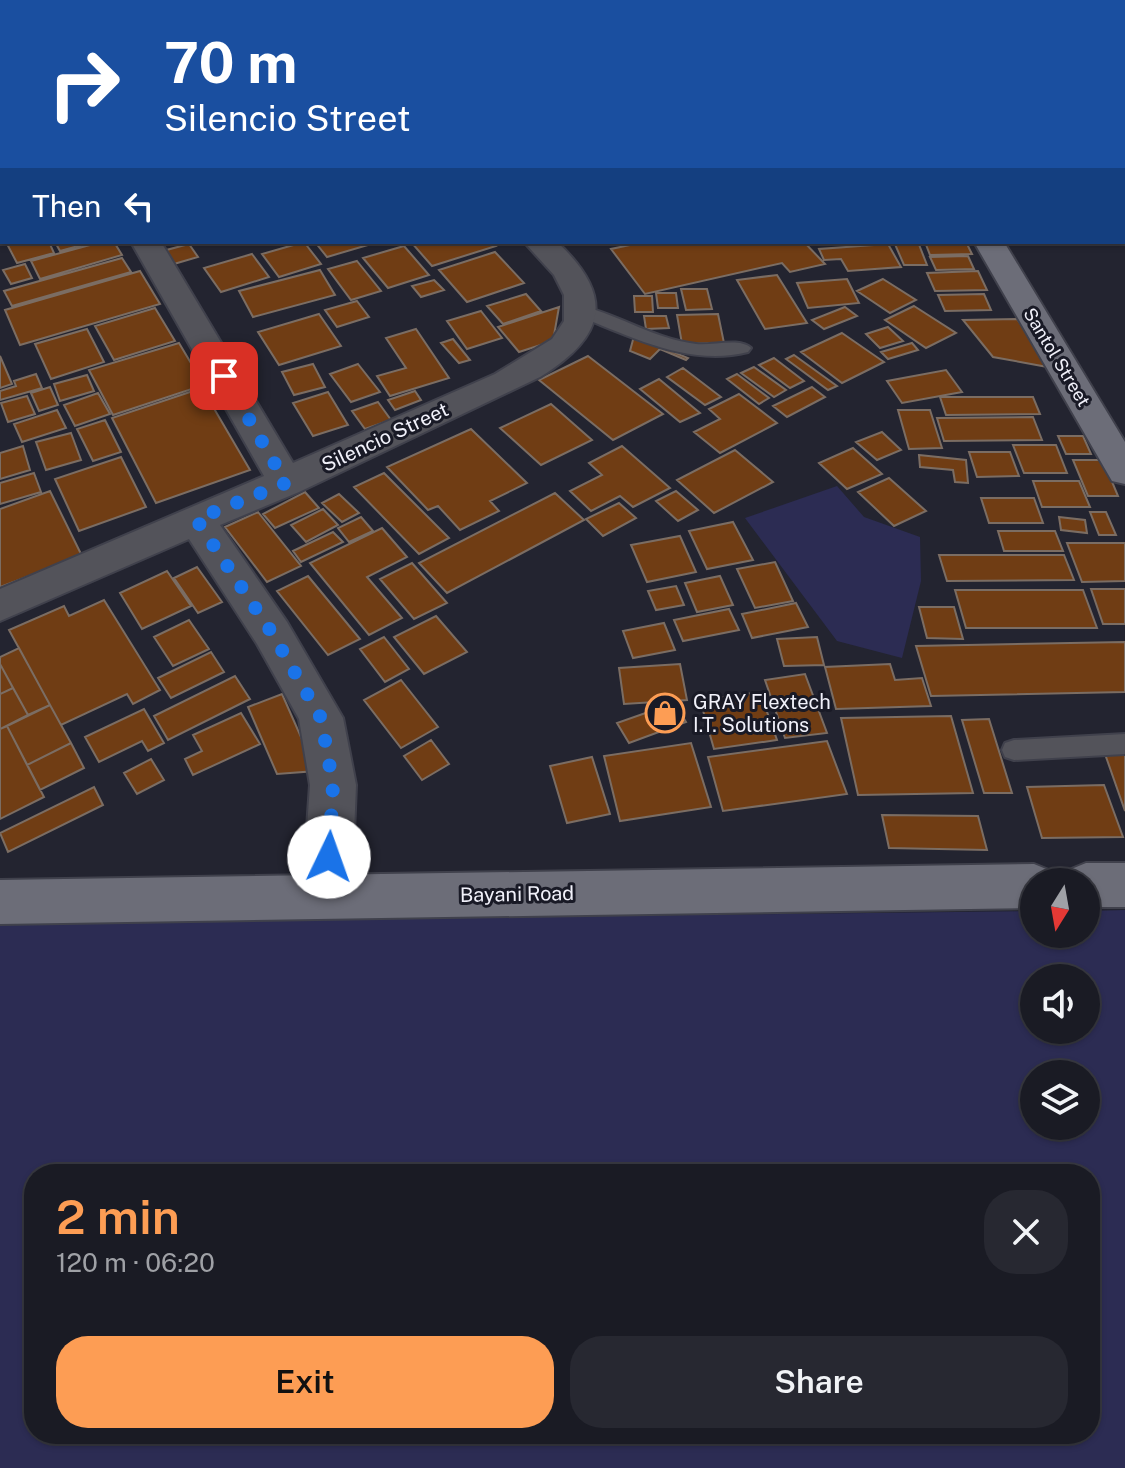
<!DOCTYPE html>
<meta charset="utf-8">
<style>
:root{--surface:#1a1b24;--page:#272831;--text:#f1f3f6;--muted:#9fa1a6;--line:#383941;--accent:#fd9d54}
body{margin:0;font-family:"Public Sans",sans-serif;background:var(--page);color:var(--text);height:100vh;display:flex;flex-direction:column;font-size:30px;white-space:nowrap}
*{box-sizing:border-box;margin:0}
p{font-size:26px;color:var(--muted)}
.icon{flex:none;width:44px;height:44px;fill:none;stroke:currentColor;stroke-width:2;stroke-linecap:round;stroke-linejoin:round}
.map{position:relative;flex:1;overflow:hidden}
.drawer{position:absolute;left:24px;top:1164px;width:1076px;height:280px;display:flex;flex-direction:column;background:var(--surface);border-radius:32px;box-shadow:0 2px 6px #0004,0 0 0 2px var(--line)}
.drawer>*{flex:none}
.top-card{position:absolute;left:0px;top:0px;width:1126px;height:244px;box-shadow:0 2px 6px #0004,0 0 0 2px var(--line);background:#1a4fa0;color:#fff;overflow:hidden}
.needle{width:52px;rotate:191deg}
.tools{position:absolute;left:1020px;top:868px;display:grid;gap:16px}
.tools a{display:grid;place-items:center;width:80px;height:80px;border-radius:50%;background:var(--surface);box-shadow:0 2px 6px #0004,0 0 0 2px var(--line);font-size:40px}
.pin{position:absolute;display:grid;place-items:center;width:68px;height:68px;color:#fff;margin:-34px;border-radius:16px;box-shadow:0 4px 12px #0006}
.me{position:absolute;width:88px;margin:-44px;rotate:3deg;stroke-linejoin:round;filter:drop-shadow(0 0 6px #0008)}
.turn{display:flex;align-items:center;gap:28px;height:168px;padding:0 32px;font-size:36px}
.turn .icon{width:104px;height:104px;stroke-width:2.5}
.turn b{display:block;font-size:56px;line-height:68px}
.then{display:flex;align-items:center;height:76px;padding:0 32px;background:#0003;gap:16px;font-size:30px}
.round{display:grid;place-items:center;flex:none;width:84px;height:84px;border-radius:32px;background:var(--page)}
.overview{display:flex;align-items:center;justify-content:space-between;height:136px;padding:0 32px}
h1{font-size:48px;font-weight:600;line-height:60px;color:var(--accent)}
.button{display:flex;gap:16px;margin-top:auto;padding:16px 32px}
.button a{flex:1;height:92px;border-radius:32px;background:var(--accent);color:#111;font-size:32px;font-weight:600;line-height:92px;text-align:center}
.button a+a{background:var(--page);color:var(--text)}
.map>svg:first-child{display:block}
.green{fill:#2c2c53;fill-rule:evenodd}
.building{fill:#703d14;stroke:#7b6d63;stroke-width:2}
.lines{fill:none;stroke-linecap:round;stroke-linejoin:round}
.lane-casing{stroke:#40414c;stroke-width:4}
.street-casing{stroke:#40414c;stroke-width:4}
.secondary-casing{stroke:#40414c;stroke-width:4}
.lane{fill:#53535a;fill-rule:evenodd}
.street{fill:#53535a;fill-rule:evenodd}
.secondary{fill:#6c6d78;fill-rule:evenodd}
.route{stroke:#1a73e8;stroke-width:14;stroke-dasharray:0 25.2}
.labels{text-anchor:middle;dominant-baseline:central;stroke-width:6;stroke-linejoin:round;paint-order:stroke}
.far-street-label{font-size:18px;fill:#f1f1fa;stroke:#191a26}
.street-label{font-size:20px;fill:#f1f1fa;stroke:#191a26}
.poi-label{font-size:20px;fill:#f1f1fa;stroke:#191a26;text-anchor:start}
</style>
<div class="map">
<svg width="1125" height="1468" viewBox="0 0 1125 1468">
<rect width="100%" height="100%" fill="#232430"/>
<!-- green -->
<path class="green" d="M837,486L864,517L920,537L921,581L902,658L837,641L745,518Z
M1125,910V1468H0V923L1034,911V934H1086V911ZM1034,978H1086V1030H1034ZM1034,1074H1086V1126H1034ZM34,1174H1090V1434H34Z"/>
<!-- building -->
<path class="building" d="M6,242H49L54,253L17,263Z
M55,242H93L60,251Z
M101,242H114L122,255L40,279L31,261Z
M304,242L321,264L279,277L262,254Z
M315,242H378L327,257Z
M411,242H493L496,246L432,266Z
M644,242H804L825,264L790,272L782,263L645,294L611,249Z
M894,242H918L927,265H904Z
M925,242H966L972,254L930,255Z
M189,244L198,257L167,266L159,252Z
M888,244L901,267L848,271L841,259L824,260L819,249Z
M404,246L429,275L388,288L363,258Z
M495,252L524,283L467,302L439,270Z
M252,254L269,277L221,292L204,268Z
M968,256L974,269L936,270L930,257Z
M122,258L131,272L12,306L4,291Z
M357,261L381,291L351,300L328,269Z
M25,264L32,278L11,284L3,270Z
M320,270L335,295L253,317L239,291Z
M140,271L160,304L20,345L5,310Z
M978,271L987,290L935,291L927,273Z
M777,275L807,323L765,329L737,280Z
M847,279L859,303L808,308L797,283Z
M883,279L916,300L890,313L857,291Z
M434,280L444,290L421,297L412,286Z
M681,289H707L712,309L686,310Z
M656,293H676L678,308H658Z
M526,294L541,311L503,324L487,306Z
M984,294L991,310L945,311L938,295Z
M634,296H652L653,312H635Z
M357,301L369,317L337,327L325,310Z
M914,306L956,333L926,348L885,320Z
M559,307L553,341L519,352L498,327Z
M845,307L857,316L824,329L812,320Z
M155,308L175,341L114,360L95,326Z
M481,311L502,338L467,349L447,321Z
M319,314L341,346L279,365L258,332Z
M718,314L724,343L682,344L677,315Z
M644,316H666L669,328L646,329Z
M1017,319L1053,368L993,357L963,320Z
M888,327L903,341L880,348L866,334Z
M87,329L104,362L51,379L35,344Z
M416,329L449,378L390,396L377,376L406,368L386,338Z
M842,333L884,362L842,383L801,352Z
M634,336L688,358L686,360L660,349L650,359L630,351Z
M453,339L470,360L459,363L441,343Z
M179,343L204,385L113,415L89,370Z
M912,343L918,350L888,359L881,352Z
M794,355L837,386L828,390L786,359Z
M0,356L12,384L0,388Z
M588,356L663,414L613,440L539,380Z
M774,358L804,381L790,388L759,365Z
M313,364L325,387L294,395L282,372Z
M358,364L380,392L351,402L330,374Z
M754,367L786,390L774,397L741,373Z
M683,368L721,397L705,405L667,377Z
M946,370L962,392L902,403L887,381Z
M36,374L42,388L0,400V391L16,386L14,381Z
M737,374L769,398L759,404L727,379Z
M87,375L94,391L60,401L54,384Z
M659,379L700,413L680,422L640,389Z
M50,387L58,405L39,411L31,393Z
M812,387L825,397L787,417L773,406Z
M202,388L250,470L156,503L112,418Z
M415,391L421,400L395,410L388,400Z
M328,392L348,425L313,436L293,403Z
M98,393L110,414L75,426L64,405Z
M739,394L777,423L720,453L694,432L720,419L709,409Z
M27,396L35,414L8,422L1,403Z
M940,397H1033L1040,414L946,415Z
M378,402L391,420L365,429L352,411Z
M551,404L592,440L541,465L500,428Z
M57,410L66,428L22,442L14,424Z
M898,410H930L942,448L909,449Z
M1033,417L1042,440L944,441L937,418Z
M105,420L121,452L93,461L77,429Z
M471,429L527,483L490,501L499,511L460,530L438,506L428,510L387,467Z
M882,432L901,450L877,460L856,442Z
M71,433L81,460L46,470L36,442Z
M1058,436H1083L1091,454H1066Z
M1013,445H1056L1067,473H1024Z
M23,446L30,470L0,479V453Z
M622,446L670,488L633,507L620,496L591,511L570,491L602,475L589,463Z
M853,448L882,474L847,489L819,463Z
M735,450L773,482L714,513L677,480Z
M969,452H1010L1019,476L977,477Z
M919,455L966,460L968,483L955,482L953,470L920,467Z
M121,457L146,507L79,531L55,479Z
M1073,460H1103L1118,496H1088Z
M34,473L41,492L0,504V483Z
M384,473L449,538L419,554L354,487Z
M889,478L926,511L894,526L858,492Z
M1033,481H1079L1090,507H1042Z
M50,491L82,556L0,587V509Z
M676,491L698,510L678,521L656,501Z
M305,492L319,508L275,528L263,514Z
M555,493L584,520L447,593L419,563Z
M339,494L359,513L342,522L322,503Z
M981,498H1034L1043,523H989Z
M619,503L636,518L603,536L586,519Z
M323,509L338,525L306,542L291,525Z
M258,512L301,566L267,582L225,527Z
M1090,512H1106L1116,535H1099Z
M361,517L373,531L349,542L338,528Z
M1059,517L1085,520L1087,533L1061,530Z
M733,522L753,560L707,569L689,531Z
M382,528L407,557L367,577L402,618L369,635L310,563Z
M998,531H1055L1063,551H1004Z
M333,532L343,542L301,562L293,551Z
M680,536L696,572L647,582L631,545Z
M1067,543H1125V581L1082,582Z
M939,555H1064L1074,580L947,581Z
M775,562L793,601L755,608L737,569Z
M412,563L447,603L414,619L380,579Z
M197,567L222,602L198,613L174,578Z
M167,571L191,606L142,629L120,593Z
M308,576L360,639L328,655L277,591Z
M720,576L733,605L697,612L685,583Z
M676,586L684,605L656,610L648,591Z
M1091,589H1125V624H1103Z
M955,590H1083L1097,628H966Z
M104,600L160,690L133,704L127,694L61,725L9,630L64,606L69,616Z
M796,603L808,627L752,638L742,614Z
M919,607H954L963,639L927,638Z
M729,609L739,630L683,641L674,620Z
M436,616L467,652L424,674L394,637Z
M189,620L209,649L173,666L154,637Z
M664,623L675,650L633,658L623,631Z
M384,637L409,669L385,682L360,649Z
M817,637L824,665L784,666L777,639Z
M1125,642V692L931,696L916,646Z
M19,648L50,705L28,715L0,664V657Z
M211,652L224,672L171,698L158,678Z
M0,664L13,688L0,694Z
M680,664L687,700L624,704L619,668Z
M890,664L895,680L922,678L931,706L836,709L825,667Z
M805,674L827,733L785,738L765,680Z
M235,676L250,699L168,740L154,716Z
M401,680L438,727L401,748L364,700Z
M13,688L28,715L0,729V694Z
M760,692L777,740L714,749L700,700Z
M282,694L316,771L277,774L248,707Z
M674,703L686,722L629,743L617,723Z
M50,705L71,743L27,765L7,726Z
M144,709L164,743L148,751L142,741L99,762L85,737Z
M241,713L260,744L193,775L185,759L202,751L193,735Z
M951,716L973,793L858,795L841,718Z
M989,719L1012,793H984L962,720Z
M7,726L44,797L0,819V729Z
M431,740L449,764L422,780L404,756Z
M827,741L847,794L723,811L708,757Z
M71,743L84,768L40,790L27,765Z
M691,743L711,807L620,821L604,756Z
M1105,754H1125V811Z
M592,757L610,814L567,823L550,766Z
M151,759L164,780L137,794L124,773Z
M1104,785L1123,837L1042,838L1027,787Z
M94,787L103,805L8,852L0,833Z
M882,815L978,816L987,850L889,848Z"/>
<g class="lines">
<defs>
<path id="lane" d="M1124,192H1125V202H1124Z
M582,306C621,316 655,339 696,344C712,346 740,337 751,348L748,352C688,367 630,336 576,315L573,311Z
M1125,734V754L1014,760L1005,757L1002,750L1005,743L1014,740Z"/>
<path id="street" d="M92,0H118L90,2Z
M277,0H301L303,2H279Z
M1008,0H1033L1035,2H1010Z
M1124,88L1125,89V106H1124Z
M131,242H161L293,463L495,374L552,339L564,321V295L554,275L524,242H557C616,297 605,337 540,377L299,492L220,525L287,622L343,718L356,785L353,857L335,913L318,919L301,913L294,897L305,857L310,785L299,719L257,644L189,539L0,621V589L264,476Z"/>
<path id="secondary" d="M835,0H859L860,2H836Z
M974,242H1004L1125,442V484L1112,481Z
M1086,863H1125V907H1086V882H1063L1069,870Z
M1034,864L1051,871L1056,882H1034V908L0,924V880Z"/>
</defs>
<!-- lane casing -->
<use href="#lane" class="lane-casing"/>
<!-- street casing -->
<use href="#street" class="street-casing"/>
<!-- secondary casing -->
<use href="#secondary" class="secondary-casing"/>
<!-- lane -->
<use href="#lane" class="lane"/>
<!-- street -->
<use href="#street" class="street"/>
<!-- secondary -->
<use href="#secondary" class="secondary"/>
</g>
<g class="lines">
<!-- route -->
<path class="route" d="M224,376L286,483L196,519L272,633L321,718L333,785L329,857"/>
</g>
<!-- icons -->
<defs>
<symbol id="shop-ring" viewBox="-11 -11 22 22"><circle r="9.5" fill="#191a26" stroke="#fd9d54" stroke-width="1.5"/><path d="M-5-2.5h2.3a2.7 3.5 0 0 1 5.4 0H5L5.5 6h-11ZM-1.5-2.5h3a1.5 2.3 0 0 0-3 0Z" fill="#fd9d54"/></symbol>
</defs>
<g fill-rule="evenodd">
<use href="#shop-ring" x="643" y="691" width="44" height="44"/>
</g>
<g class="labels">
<!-- far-street labels -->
<g class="far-street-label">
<text transform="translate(1057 357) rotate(59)">Santol Street</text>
</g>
<!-- street labels -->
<g class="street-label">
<text transform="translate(385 437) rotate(-25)">Silencio Street</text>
<text transform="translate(517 894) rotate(-1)">Bayani Road</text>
</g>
<!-- poi labels -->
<g class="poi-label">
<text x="693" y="702">GRAY Flextech<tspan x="693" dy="23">I.T. Solutions</tspan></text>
</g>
</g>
</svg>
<div class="tools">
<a><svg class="needle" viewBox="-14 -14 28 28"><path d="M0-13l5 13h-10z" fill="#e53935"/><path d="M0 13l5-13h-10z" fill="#9fa1a6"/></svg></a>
<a><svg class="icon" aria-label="sound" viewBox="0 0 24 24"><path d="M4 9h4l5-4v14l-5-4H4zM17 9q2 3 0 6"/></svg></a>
<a><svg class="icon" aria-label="layers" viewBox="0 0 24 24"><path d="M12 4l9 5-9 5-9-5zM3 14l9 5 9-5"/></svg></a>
</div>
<div class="pin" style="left:224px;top:376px;background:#d93025"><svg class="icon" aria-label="arrive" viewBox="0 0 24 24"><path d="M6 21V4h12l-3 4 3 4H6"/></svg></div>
<svg class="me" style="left:329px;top:857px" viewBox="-20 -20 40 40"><circle r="19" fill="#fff"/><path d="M0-13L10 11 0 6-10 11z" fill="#1a73e8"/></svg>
<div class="top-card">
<div class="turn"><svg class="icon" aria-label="right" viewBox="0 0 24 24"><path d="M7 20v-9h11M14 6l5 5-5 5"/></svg><div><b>70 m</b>Silencio Street</div></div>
<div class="then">Then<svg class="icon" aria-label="left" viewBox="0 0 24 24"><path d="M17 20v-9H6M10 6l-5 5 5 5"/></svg></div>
</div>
<section class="drawer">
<div class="overview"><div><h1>2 min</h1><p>120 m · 06:20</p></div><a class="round"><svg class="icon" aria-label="close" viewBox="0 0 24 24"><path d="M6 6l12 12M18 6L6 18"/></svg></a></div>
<div class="button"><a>Exit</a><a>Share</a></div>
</section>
</div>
